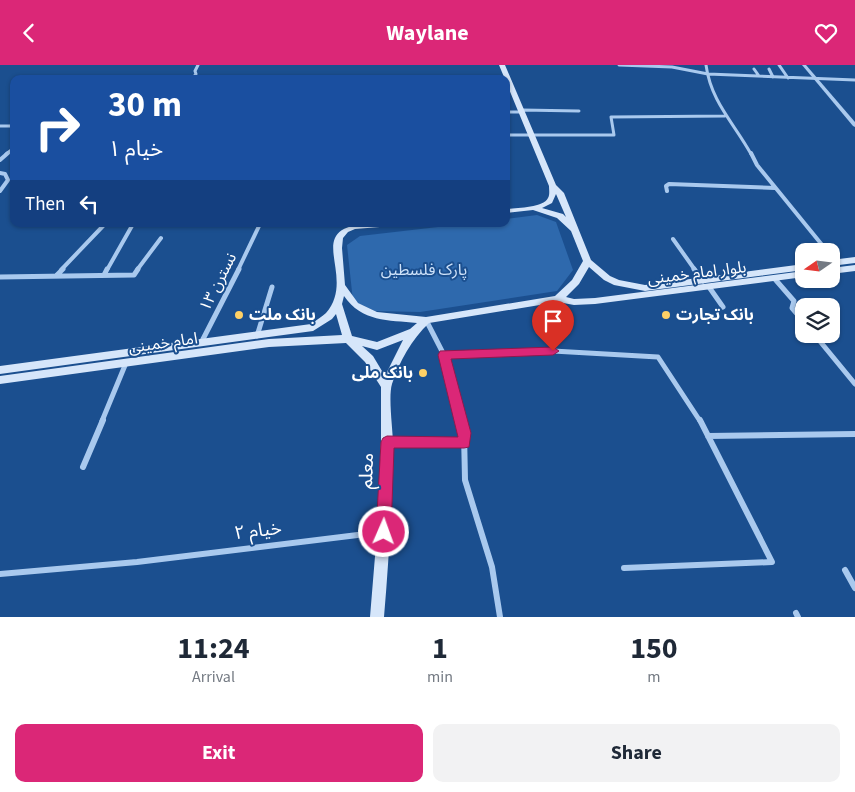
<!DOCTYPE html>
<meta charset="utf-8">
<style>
:root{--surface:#fff;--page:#f2f2f3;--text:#1f2937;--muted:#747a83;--accent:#db2777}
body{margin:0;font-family:"Source Sans 3","Noto Sans Arabic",sans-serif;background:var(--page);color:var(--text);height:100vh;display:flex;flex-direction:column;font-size:19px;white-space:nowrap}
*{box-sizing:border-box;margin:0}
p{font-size:16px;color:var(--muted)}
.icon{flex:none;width:28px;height:28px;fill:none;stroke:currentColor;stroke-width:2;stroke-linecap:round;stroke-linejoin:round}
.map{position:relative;height:552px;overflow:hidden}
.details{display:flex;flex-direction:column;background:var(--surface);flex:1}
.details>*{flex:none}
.guide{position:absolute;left:10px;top:10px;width:500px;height:152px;border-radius:10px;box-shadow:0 1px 4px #0004;background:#1a4fa0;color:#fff;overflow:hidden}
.needle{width:32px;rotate:256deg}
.controls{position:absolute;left:795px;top:178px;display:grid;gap:10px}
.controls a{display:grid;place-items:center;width:45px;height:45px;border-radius:10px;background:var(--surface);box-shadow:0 1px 4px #0004;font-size:25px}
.pin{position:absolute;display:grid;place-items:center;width:42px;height:42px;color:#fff;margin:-51px -21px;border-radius:50% 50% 50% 0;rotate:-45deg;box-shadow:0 0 5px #0007}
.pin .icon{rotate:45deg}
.me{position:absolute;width:55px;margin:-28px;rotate:2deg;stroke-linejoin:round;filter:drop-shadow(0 0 4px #0008)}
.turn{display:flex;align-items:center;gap:18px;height:105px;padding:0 15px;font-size:22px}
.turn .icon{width:65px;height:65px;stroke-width:2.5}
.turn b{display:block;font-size:35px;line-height:42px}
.then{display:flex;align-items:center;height:48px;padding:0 15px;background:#0003;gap:10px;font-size:19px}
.eta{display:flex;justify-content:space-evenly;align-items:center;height:85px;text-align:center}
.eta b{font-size:30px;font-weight:700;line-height:35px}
.cta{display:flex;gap:10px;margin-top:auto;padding:10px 15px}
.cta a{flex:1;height:58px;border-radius:10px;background:var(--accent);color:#fff;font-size:20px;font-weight:700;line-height:58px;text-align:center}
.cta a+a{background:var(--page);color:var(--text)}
header{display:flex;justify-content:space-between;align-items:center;height:65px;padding:0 15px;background:var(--accent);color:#fff;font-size:22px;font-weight:700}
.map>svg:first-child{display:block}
.green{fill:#2e69ad}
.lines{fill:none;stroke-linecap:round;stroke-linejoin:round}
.minor-far3{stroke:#a9c9ee;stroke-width:3}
.minor-far2{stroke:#a9c9ee;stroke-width:4}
.minor-far1{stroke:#a9c9ee;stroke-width:5}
.minor{stroke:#a9c9ee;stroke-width:6}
.tertiary{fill:#a9c9ee;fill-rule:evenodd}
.secondary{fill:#d6e6fa;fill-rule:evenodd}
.route{fill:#db2777;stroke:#8e194d}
.poi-dot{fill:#ffd166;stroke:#1b4f8f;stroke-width:2}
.labels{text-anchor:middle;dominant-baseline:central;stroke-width:4;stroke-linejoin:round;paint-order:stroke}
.park-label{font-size:16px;fill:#cfe3fa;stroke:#1b4f8f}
.street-label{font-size:16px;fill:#fff;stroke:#1b4f8f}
.poi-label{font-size:16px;font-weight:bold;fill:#fff;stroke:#1b4f8f;text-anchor:start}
.near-street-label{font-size:19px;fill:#fff;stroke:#1b4f8f}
</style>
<header><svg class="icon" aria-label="back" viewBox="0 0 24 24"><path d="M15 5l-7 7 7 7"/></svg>Waylane<svg class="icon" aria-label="heart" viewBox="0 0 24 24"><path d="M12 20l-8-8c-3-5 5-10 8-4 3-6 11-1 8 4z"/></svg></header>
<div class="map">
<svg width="855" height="552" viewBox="0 0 855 552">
<rect width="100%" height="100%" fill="#1b4f8f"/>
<!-- green -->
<path class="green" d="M537,150L556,157L573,205L557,226L420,247L375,246L353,236L347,180L360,171L464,159H506V154Z"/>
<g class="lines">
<!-- minor-far3 -->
<path class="minor-far3" d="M619,0L672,2L708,9L855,15
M706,0C711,37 734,58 751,89
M779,0L788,13
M754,4L759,11
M769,4L773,12
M192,14L196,9L195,6L198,0
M522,45L579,46
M506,47H523
M0,61H14
M506,70H614L611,52L725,51
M6,89L14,83"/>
<!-- minor-far2 -->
<path class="minor-far2" d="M751,88L757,100L827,186
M0,95L8,88
M0,108L5,109L8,115L0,126
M667,126L666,121L669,119L775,123
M673,174L695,205
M831,192L836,198
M61,205L103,161
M107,205L133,159
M137,205L161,173
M238,205L260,159"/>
<!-- minor-far1 -->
<path class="minor-far1" d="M694,204L703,216
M57,210L63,204
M104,210L107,204
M0,212L134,210L138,204
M774,213L794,236L792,243L804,257
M709,222L723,242
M426,255L444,290L461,356
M814,269L855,319
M257,271L272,222
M201,278L239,204
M444,290L553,286L658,292L700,356
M102,356L126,298"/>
<!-- minor -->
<path class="minor" d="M461,355L464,368L465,415L492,502L500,552
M708,371L855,369
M388,377L464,378
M83,402L103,355
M624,503L772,497L700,355
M845,505L855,523
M0,509L137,497L382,467
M796,548L798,552"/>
<!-- tertiary -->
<path class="tertiary" d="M802,0H806L855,57V62L853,61Z"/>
<!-- secondary -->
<path class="secondary" d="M499,0H505L556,120L564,128L591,195L610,211L619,215L645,220L804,199V205L645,226L614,220L604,215L589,202L579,219L566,232L574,234L595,233L804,206V212L595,239L574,240L558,237L429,258C412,274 399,297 392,319C388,332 393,365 393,380C392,438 389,495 384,552H370L377,467L381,377V322L365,297L346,278L269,282L0,319V311L269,274L342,270L336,249L332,254L313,266L0,309V301L311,259C316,255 322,252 326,248C362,206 286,152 396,159L392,161L355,164L348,167L343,173L342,183L345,220L358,238L377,247L426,252L555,231L572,215L583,196L571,166L557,153L533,145L506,148V144C516,143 543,143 548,133C550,130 549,124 549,121ZM556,129L566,152L563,149L542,143L552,138ZM344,231C362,257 388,255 417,258L410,264L377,277L352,271L342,239ZM403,275L385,311L373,291L362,281L377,285Z
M855,192V198L831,201V195Z
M855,200V206L831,209V203Z"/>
</g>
<!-- route -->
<path class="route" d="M553,282L559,286L553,290L451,294L471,368L469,382L464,383H394L391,467L389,472L384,474L378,472L376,467L381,377L383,373L387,371L458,372L438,290L440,286Z"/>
<!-- markers -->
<g class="poi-dot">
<circle cx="239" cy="250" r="5"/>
<circle cx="666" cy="250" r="5"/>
<circle cx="423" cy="308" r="5"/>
</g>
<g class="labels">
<!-- park labels -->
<g class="park-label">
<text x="424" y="205">پارک فلسطین</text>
</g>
<!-- street labels -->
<g class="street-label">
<text transform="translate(697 208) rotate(-7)">بلوار امام خمینی</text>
<text transform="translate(218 217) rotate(-63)">نسترن ۱۳</text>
<text transform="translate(163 278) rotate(-8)">امام خمینی</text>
</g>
<!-- poi labels -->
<g class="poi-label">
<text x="249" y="250">بانک ملت</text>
<text x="676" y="250">بانک تجارت</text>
<text x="413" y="308" text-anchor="end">بانک ملی</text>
</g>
<!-- near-street labels -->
<g class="near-street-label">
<text transform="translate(367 406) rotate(-88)">معلم</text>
<text transform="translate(258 466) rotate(-7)">خیام ۲</text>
</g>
</g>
</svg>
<div class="controls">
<a><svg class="needle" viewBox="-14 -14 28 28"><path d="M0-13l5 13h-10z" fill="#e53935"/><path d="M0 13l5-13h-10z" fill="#747a83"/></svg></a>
<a><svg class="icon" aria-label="layers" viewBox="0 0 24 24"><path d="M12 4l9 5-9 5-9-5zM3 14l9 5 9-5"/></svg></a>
</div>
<div class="pin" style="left:553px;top:286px;background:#d93025"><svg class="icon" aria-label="arrive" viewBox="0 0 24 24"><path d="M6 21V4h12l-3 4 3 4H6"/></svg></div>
<svg class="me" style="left:384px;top:467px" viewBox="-20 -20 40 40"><circle r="17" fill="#db2777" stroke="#fff" stroke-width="3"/><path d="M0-11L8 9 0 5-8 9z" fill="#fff"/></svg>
<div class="guide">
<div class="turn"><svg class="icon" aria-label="right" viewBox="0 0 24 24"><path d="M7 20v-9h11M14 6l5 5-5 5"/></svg><div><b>30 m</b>خیام ۱</div></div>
<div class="then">Then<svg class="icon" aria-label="left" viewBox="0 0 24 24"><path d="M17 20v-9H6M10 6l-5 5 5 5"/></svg></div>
</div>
</div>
<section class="details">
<div class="eta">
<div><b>11:24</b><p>Arrival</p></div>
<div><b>1</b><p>min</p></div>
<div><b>150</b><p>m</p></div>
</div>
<div class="cta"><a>Exit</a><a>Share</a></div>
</section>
